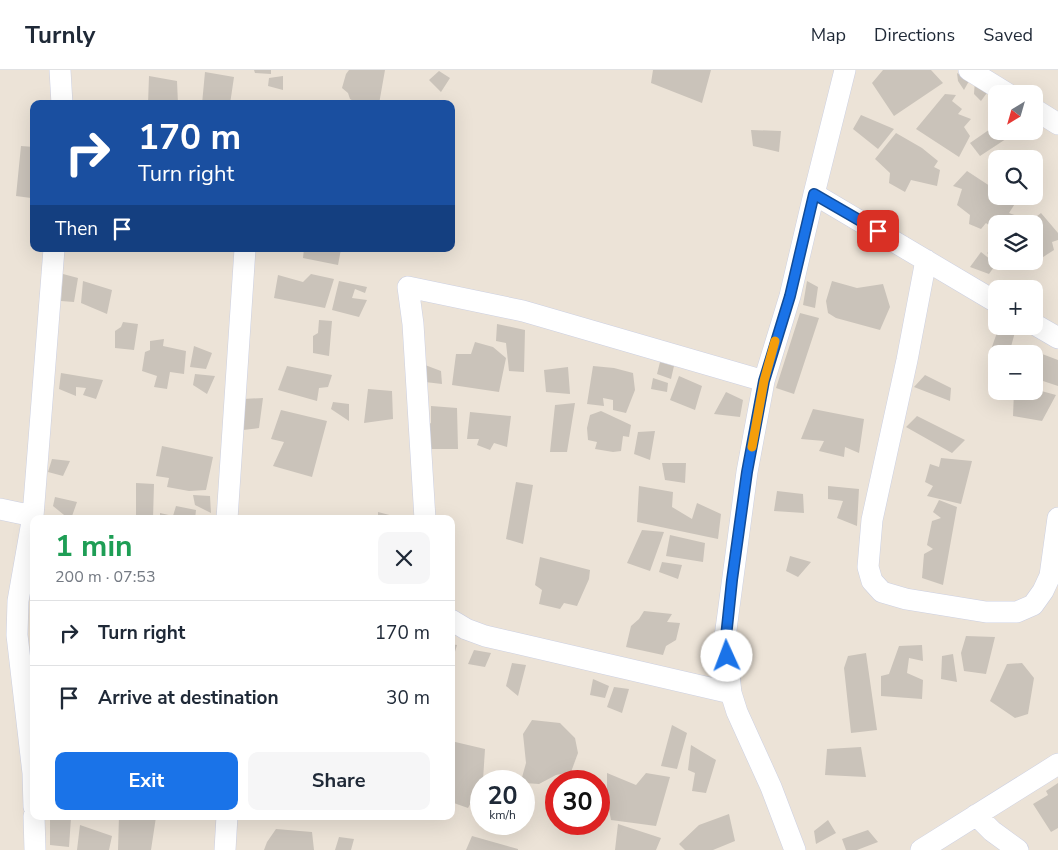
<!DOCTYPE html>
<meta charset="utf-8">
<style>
:root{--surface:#fff;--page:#f6f6f7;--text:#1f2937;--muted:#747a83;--line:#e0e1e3;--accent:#1a73e8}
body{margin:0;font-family:"Nunito Sans",sans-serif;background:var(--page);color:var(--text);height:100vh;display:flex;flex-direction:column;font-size:19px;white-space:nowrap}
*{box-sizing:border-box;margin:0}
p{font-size:16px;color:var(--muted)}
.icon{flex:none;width:28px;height:28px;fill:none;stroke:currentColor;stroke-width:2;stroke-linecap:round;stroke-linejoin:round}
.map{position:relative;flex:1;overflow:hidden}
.side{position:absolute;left:30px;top:445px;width:425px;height:305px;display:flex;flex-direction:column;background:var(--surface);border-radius:10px;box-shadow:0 5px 20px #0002}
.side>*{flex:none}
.banner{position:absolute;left:30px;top:30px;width:425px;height:152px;border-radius:10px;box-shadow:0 5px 20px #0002;background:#1a4fa0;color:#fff;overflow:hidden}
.needle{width:32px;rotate:217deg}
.buttons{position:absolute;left:988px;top:15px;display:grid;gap:10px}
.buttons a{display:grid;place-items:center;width:55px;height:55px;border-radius:10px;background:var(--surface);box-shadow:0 5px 20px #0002;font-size:25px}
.speed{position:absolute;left:470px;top:700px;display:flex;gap:10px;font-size:25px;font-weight:700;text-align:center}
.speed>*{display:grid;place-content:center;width:65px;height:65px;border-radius:50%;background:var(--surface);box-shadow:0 5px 20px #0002;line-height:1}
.speed small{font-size:12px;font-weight:400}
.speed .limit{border:8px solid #d22;background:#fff;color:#111}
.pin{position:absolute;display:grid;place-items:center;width:42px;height:42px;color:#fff;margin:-21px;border-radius:10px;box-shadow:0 2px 8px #0006}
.me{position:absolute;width:55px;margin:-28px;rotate:358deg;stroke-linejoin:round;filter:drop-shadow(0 0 4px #0008)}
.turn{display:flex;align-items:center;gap:18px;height:105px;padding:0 25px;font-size:22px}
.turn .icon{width:65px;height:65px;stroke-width:2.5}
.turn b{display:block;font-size:35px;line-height:42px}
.then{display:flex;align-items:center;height:48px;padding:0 25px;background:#0003;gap:10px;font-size:19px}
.round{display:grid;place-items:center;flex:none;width:52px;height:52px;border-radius:10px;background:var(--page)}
.head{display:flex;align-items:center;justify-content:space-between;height:85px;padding:0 25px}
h1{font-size:30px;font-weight:700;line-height:38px;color:#1e9e55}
.button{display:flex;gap:10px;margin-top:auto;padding:10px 25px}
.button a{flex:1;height:58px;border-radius:10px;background:var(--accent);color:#fff;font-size:20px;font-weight:700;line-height:58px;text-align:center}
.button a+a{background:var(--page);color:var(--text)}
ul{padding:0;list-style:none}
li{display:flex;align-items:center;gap:15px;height:65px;padding:0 25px;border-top:1px solid var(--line)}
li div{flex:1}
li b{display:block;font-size:19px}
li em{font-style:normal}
header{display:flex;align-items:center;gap:30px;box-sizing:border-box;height:70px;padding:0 25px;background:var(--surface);border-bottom:1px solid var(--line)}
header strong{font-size:24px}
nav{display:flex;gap:28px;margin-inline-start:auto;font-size:18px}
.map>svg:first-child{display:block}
.building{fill:#cac3ba}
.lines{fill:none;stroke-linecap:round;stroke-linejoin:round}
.street-casing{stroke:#ccd0e2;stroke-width:22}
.street{stroke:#fff;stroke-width:21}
.route-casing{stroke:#114b97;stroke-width:12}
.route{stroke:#1a73e8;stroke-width:9}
.slow{stroke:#f59e0b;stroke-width:9}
</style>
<header>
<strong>Turnly</strong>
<nav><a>Map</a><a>Directions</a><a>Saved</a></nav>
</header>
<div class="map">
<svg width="1058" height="780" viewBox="0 0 1058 780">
<rect width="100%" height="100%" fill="#ece3d7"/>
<!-- building -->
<path class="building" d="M254,0H271V4L255,3Z
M349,0H385L379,34H359L350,29L348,23L342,18L346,4Z
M653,0H711L702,33L651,13Z
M883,0H931L943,13L894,46L872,13Z
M439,1L450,8L441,22L429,10Z
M205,2L234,7L230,34H202Z
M957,3L969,11L964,20L958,11Z
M149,6L177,11L178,34H148Z
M283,6V20L268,16L269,8Z
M975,10L989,20L981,31L974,24Z
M945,24L956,25L952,31L962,39L958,44L971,49L964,57L970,66L959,87L916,59Z
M996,31V42L991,41Z
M861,45L894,59L878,79L853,59Z
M996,55V61H1018L980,86L970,73Z
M751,60L781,61L779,82L753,76Z
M896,63L922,78L938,91L934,97L940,100L937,116L911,110L905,122L889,113L890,103L875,89Z
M21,76L34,77V108L31,128L16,126Z
M967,101L996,120V126H1006L1016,132L1009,143L1017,146L1012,154H996V161L986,153L981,159L969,154L970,145L957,135L962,119L953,116Z
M1041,143L1058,163V170L1052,172L1054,180L1040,189L1034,186V154H1027Z
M996,176V190L987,183Z
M304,179H341L338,195L303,188Z
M981,182L996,194L989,204L970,197Z
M63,204L78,208L74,232L61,231Z
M311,204L334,209L325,238L274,228L278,205L303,212Z
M83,211L112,220L107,244L81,233Z
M339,211L367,217L365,223L355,219L352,228L367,230L359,247L332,240Z
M807,211L818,217L815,238L803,235Z
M832,211L857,218L883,214L890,237L880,260L836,248L828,243L826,231Z
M800,243L819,248L794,324L776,318Z
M319,250L332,251L329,286L313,283V266L318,263Z
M123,252L138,254L134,280L115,278V261L121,257Z
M497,254L525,260L524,302L509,301L506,273L496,271Z
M999,257L1015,262L1009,284H996V289L988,288Z
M164,269L163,276L186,281L184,304L170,302L167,319L154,317L157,306L142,301L145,282L150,280V271Z
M475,272L493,277L506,288L499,322L452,315L456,284H471Z
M194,276L212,283L206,299L190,297Z
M1029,279L1058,290V316L1034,308V284H1028Z
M660,292L674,296L671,309L657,304Z
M425,295L441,301L442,314L425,312Z
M287,296L332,305L328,317L319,318L317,331L278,320Z
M593,296L614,298L633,303L635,320L626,343L613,340V330L603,328L604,336L587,334Z
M568,297L570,324L546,322L544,300Z
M61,303L103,310L96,329L83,325L86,318L76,317V326L59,319Z
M195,304L215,306L207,324L193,315Z
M925,305L951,318L950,331L914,317Z
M679,306L702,316L695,340L670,330Z
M653,308L668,313L667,322L651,319Z
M368,319L392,321L393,349L364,353Z
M1034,319L1056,325L1042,351L1013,346L1014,321H1034Z
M726,322L743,330L740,347L714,344Z
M263,328L259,358L243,360V329Z
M333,332L349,334V351L331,339Z
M575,333L567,382H550L555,335Z
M431,336L457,338L458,379H427L424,357L431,353Z
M813,339L864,349L859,383L845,377L844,387L819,381L824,371L801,369Z
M281,340L327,351L312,407L273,396L284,372L271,369Z
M601,341L631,355L629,367L623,366L621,381L613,382L595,379L597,372L588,370L587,358L590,345Z
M470,342L511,346L507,377L494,373L490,380L477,375L479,369H467Z
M917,346L965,370L952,383L906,357Z
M655,361L650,390L634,384L638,362Z
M162,376L213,387L206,420L189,421L167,417L169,408L156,406Z
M941,388L972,391L961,434L927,426L933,416L925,412L930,394L939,397Z
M52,389L70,391L63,406L48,402Z
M662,393H686L685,413L665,410Z
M516,412L533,415L523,474L506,469Z
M136,413L154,414L153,449H136Z
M639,416L673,422L672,437L692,449L697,433L721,444L718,469L637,452Z
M828,416L859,419L857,456L837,448L843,431L828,429Z
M777,421L803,424L804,443L774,441Z
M193,425L210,426L211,443L195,435Z
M55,427L77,432L71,449H69L53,436Z
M939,430L957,437L943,515L922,508L924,484L933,479L927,475L932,451L941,448L933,442Z
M176,436L196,440L195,449H160V443L173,446Z
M378,442L401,448V449H378Z
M642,460L664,462L650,501L627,493Z
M670,465L705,473L703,492L666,486Z
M790,486L811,492L798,507L786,501Z
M540,487L590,500L589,509L577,536L564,533L560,539L539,534L542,520L535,515Z
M662,492L682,495L678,509L659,502Z
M644,541L672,544L667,552L680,553L676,570L666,576L663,585L626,577L631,556L639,549Z
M966,566L995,567L986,604L964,601L961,583Z
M451,574L457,575L452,592H451Z
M922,575L923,591L909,588L907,603L923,610L922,629L881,626V606L889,604L899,576Z
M474,580L491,583L485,597L468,594Z
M866,583L877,660L851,663L844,598L848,586Z
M953,584L957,612L941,609L942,586Z
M512,593L526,595L518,626L506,616Z
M1022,593L1034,608L1028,644L1015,648L990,631L1007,594Z
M593,609L609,616L605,628L590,625Z
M614,617L629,619L622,643L607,637Z
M532,650L560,653L575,668L578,683L571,702L556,705L539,714L524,713V711H521L526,693L523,664Z
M672,655L687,663L677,699L661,696Z
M451,671L485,679L483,710L468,738L451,732Z
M691,675L716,690L706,723L692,721L695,703L688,700Z
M861,677L866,707L825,705L827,679Z
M607,703L636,715L646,703L670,707L656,756L611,750L609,739L599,735L607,718Z
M1058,713V758L1051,762L1033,734L1048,725L1046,721Z
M729,744L735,771L713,780H685L679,774L699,755Z
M119,746L156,747L151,780H118Z
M276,746H298L299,750L276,748Z
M50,748H71L69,777L50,775Z
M828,750L836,763L816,774L814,761Z
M618,754L661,768L656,780H615Z
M80,755L112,766L109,780H77Z
M276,759L312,762L314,780H264L267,772Z
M868,760L878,772L857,780H846L842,769Z
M472,766L518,779V780H466Z
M339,767L354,769L351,780H335Z"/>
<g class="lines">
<defs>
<path id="street" d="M60,0L62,34
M969,0L1008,24
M1034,39L1058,54
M814,124L996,232
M926,190L907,290L872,450L868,497L872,511L882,522L906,529L986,542H1017L1033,535L1043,521L1050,506L1058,448
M1034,254L1058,268
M0,439L33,446
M227,449L245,179
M425,449L413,254L408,217L523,241L764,311
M451,550L466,559L485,566L731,623
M34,737L33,703L17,565L18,531L33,446L54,179
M976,745L992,761L1018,780
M34,746L35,780
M225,780L227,746
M795,780L771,717L737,642L731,623L725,567L747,402L764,311L790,226L814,124L845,0
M921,780L1058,694"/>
</defs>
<!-- street casing -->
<use href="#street" class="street-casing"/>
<!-- street -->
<use href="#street" class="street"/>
</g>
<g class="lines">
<defs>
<path id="route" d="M727,586L726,567L732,510L747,402L764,311L790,226L814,124L878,161"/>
</defs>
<!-- route casing -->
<use href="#route" class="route-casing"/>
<!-- route -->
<use href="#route" class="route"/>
<!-- slow -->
<path class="slow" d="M752,377L764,311L775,271"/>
</g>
</svg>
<div class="buttons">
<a><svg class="needle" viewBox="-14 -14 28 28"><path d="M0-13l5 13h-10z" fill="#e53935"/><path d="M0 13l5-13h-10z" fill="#747a83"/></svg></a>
<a><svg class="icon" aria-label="search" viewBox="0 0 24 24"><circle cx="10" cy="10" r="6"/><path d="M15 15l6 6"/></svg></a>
<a><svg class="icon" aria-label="layers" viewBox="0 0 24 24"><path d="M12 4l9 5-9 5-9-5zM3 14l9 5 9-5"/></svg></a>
<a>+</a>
<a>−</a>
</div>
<div class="speed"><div>20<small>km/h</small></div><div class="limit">30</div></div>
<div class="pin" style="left:878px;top:161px;background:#d93025"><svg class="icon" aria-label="arrive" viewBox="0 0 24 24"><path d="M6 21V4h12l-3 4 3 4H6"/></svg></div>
<svg class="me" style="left:727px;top:586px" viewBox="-20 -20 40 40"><circle r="19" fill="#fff"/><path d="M0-13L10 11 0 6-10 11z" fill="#1a73e8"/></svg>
<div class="banner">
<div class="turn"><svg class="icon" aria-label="right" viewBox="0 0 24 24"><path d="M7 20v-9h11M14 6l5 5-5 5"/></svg><div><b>170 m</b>Turn right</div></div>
<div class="then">Then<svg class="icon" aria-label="arrive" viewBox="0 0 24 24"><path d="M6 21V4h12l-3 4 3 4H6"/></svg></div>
</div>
<section class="side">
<div class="head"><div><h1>1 min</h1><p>200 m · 07:53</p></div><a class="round"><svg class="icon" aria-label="close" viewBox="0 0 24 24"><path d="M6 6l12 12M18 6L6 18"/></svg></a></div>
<ul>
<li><svg class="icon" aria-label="right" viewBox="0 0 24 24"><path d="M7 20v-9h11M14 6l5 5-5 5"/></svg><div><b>Turn right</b></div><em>170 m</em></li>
<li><svg class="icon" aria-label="arrive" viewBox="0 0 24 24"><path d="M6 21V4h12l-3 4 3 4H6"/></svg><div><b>Arrive at destination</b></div><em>30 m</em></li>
</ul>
<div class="button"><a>Exit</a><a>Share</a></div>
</section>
</div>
